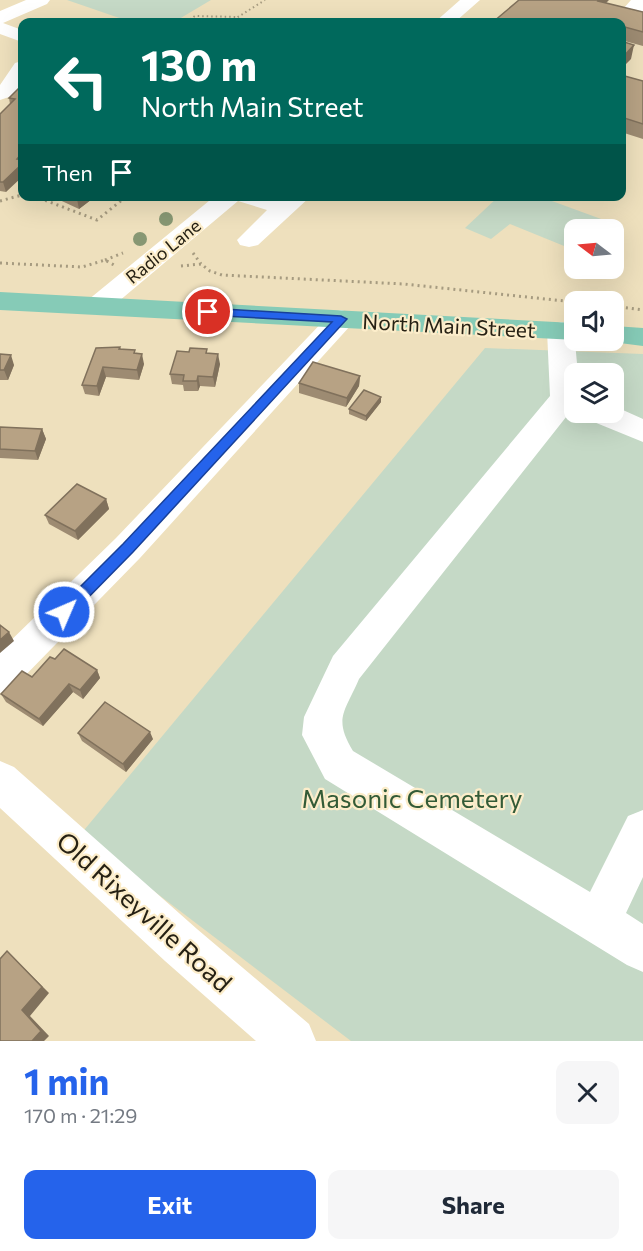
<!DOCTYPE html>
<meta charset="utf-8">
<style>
:root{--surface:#fff;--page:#f6f6f7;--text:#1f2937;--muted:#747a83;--accent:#2563eb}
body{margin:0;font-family:Commissioner,sans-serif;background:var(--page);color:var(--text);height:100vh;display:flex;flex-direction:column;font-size:22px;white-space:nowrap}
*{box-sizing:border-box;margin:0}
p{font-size:20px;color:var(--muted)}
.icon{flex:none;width:33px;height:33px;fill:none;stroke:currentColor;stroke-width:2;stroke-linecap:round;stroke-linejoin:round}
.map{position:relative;height:1041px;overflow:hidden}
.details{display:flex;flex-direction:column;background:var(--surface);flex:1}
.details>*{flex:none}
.hud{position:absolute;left:18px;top:18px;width:608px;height:183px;border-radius:12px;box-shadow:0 6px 24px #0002;background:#00695c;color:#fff;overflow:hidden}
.needle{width:39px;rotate:286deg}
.tools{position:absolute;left:564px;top:219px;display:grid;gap:12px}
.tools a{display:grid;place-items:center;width:60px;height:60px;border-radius:12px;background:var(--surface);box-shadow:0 6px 24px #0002;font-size:30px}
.pin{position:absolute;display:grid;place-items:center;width:51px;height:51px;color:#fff;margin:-26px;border:3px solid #fff;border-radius:50%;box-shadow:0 2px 6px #0007}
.me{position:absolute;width:66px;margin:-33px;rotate:45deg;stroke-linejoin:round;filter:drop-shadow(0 0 4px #0008)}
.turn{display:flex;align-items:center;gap:21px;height:126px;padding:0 24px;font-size:27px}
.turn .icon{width:78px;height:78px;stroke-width:2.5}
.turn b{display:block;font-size:42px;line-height:51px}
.then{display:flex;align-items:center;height:57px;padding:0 24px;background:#0003;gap:12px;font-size:22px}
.round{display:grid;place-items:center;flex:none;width:63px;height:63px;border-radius:12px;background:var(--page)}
.overview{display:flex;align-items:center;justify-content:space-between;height:102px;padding:0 24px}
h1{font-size:36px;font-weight:700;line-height:45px;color:var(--accent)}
.button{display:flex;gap:12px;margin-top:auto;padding:12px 24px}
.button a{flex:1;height:69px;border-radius:12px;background:var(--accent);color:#fff;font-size:24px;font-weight:700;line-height:69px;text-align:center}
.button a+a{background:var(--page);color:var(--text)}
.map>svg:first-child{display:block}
.green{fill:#c5d9c6;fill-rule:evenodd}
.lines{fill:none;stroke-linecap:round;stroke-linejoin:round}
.path-far1{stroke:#a69b80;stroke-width:2;stroke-dasharray:1.5 3;stroke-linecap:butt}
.path{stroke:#a69b80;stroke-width:3;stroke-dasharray:2 4;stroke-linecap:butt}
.minor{fill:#fff;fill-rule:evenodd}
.major{fill:#86cbb7;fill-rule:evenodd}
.tree{fill:#879773}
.wall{fill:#9d8b72}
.shaded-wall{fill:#80715c}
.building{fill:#b7a284;stroke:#80715c;stroke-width:1.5}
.route{fill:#2563eb;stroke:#184099;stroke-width:1.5}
.labels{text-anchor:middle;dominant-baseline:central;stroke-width:4.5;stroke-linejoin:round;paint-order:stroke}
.far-street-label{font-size:18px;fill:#262114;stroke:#fcedca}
.street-label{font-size:21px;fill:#262114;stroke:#fcedca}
.near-park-label{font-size:26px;fill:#335b37;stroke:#fcedca}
.near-street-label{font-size:26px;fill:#262114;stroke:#fcedca}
</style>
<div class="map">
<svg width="643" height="1041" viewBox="0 0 643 1041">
<rect width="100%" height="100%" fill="#eee0bd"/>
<!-- green -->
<path class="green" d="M67,0H211L174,22H131Z
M499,196L541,197L623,227L614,238V230H574V250L510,224L491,239L465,228Z
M485,348L643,354V1041H351L80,835ZM574,374H614V412H574Z"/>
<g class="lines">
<!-- path-far1 -->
<path class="path-far1" d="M186,22L195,16L238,17
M230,22L265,0"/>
<!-- path -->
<path class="path" d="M34,196L97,220L127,196
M0,201L22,195
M193,253L201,264
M105,260L123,253
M0,263L82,267L105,260L114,265
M181,266L201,264L210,271L222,275L404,284L574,302
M614,306L643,310"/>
<!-- minor -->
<path class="minor" d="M26,0H50L47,4L3,23L22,30V42L0,34V11Z
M460,0H480L455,22H435Z
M631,0H643V22L630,18L624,8Z
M22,61V85L12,96L0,100V85L15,63Z
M215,196H272L280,199L284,196H311L258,245L249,247L240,245L237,240L267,210L238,201L106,312L97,315L88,312L84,306L88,300Z
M341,310L351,313L355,319L351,325L140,558L13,688L0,693V651L116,538L331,313Z
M561,322L571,325L574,331L578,374H574V407L359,679C345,712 333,718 353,751L590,892L628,816L643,810V877L626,913L643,924V972L627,965L325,779L302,735L304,717L333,656L550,396L547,331L551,325Z
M614,406L643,419V442L589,420L585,412H614Z
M0,761L14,767L197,929L309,1024L316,1041H256L165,961L0,808Z"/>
<!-- major -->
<path class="major" d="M0,292L574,323L576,340L0,310Z
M614,326L643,328V346L604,341L614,340Z"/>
</g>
<!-- trees -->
<g class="tree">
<circle cx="166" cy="219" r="7"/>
<circle cx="140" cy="239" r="7"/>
</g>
<!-- wall -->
<path class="wall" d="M606,3L643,12V46L621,40V22Z
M621,75L643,81V139L621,132Z
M22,85L6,192L0,191V114L10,104L9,98Z
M51,196H96L79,209Z
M120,347L121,349L135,350V353L144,364L139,380L106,377L99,396L85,394L82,385Z
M207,353L220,364L215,387L200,386L198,391H184L183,385L172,384L170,374Z
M0,354L14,365L8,380H0Z
M360,376L359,386L346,407L299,393V383Z
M381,397V402L366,421L349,414V409Z
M0,427L42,429L46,439L38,460L0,458Z
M106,499L109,509L78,540L49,524L45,515Z
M55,659L97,670L100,678L83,699L73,692L43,726L6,702L1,694L32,677Z
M78,733L153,739L126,772L82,741Z"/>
<!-- shaded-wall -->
<path class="shaded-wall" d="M599,0H609L595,14L598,1Z
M634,45L631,59L621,69V59Z
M22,153V177L6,192L3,182L17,159Z
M80,196H96L79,209L77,199Z
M142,354L144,364L139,380L137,370Z
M218,354L220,364L215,387L213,377Z
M11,355L14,365L8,380L4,370Z
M103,367L106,377L99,396L97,386Z
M198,376L200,386L198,391L197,381Z
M360,376L359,386L346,407L347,398Z
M381,397V402L366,421V416Z
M42,429L46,439L38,460L35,451Z
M106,499L109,509L78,540L75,531Z
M9,632L14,641L0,653V640Z
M97,670L100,678L83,699L80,690Z
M69,684L73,692L43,726L39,719Z
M150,732L153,739L126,772L123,764Z
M7,951L49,993L30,1016L49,1036L44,1041H32L22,1010Z"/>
<!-- building -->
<path class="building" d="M519,0H599L598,1L643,12V32L621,26V22H493Z
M621,41L634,45L621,59Z
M621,75L643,81V124L621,117Z
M22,85V153L17,159L22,160V164L3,182H0V114L15,99L9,98Z
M120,347L119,349L135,350L134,353L142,354L137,370L103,367L97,386L82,385L96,348Z
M190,348L207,349L206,353L218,354L213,377L198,376L197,381H183L184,375L170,374L177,351L189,352Z
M0,354L11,355L4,370H0Z
M313,362L360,376L347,398L299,383Z
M364,390L381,397L366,416L349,409Z
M0,427L42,429L35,451L0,449Z
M77,484L106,499L75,531L45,515Z
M0,625L9,632L0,640Z
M64,649L97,670L80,690L69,684L39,719L1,694L22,671L32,677L50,657L55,659Z
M105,702L150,732L123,764L78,733Z
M7,951L42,987L22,1010L41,1031L32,1041H0V959Z"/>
<!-- route -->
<path class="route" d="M208,308L341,316L347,319L133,552L69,617L64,619L59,617L57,612L59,608L123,544L332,322L204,315V309Z"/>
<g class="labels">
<!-- far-street labels -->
<g class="far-street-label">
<text transform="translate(163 251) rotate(-39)">Radio Lane</text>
</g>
<!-- street labels -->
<g class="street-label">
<text transform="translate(449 325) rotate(3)">North Main Street</text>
</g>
<!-- near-park labels -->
<g class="near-park-label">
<text x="412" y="797">Masonic Cemetery</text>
</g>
<!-- near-street labels -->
<g class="near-street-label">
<text transform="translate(145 911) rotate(42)">Old Rixeyville Road</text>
</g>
</g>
</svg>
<div class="tools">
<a><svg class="needle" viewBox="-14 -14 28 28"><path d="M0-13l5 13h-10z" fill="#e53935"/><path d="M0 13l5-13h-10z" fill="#747a83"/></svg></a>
<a><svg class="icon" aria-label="sound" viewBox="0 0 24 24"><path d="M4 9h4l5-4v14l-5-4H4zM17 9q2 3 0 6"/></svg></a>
<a><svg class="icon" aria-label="layers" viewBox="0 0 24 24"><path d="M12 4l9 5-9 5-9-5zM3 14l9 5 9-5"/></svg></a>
</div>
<div class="pin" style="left:208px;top:312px;background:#d93025"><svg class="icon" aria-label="arrive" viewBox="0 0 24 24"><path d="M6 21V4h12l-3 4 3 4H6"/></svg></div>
<svg class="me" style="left:64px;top:612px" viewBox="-20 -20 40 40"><circle r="17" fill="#2563eb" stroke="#fff" stroke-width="3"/><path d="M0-11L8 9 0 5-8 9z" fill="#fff"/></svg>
<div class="hud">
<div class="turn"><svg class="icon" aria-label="left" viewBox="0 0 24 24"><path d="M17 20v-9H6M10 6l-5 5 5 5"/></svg><div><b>130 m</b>North Main Street</div></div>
<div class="then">Then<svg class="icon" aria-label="arrive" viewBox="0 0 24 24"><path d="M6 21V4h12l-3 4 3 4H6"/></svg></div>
</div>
</div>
<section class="details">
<div class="overview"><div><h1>1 min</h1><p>170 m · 21:29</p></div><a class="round"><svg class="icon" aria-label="close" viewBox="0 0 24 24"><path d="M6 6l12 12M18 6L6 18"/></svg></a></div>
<div class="button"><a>Exit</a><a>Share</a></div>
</section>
